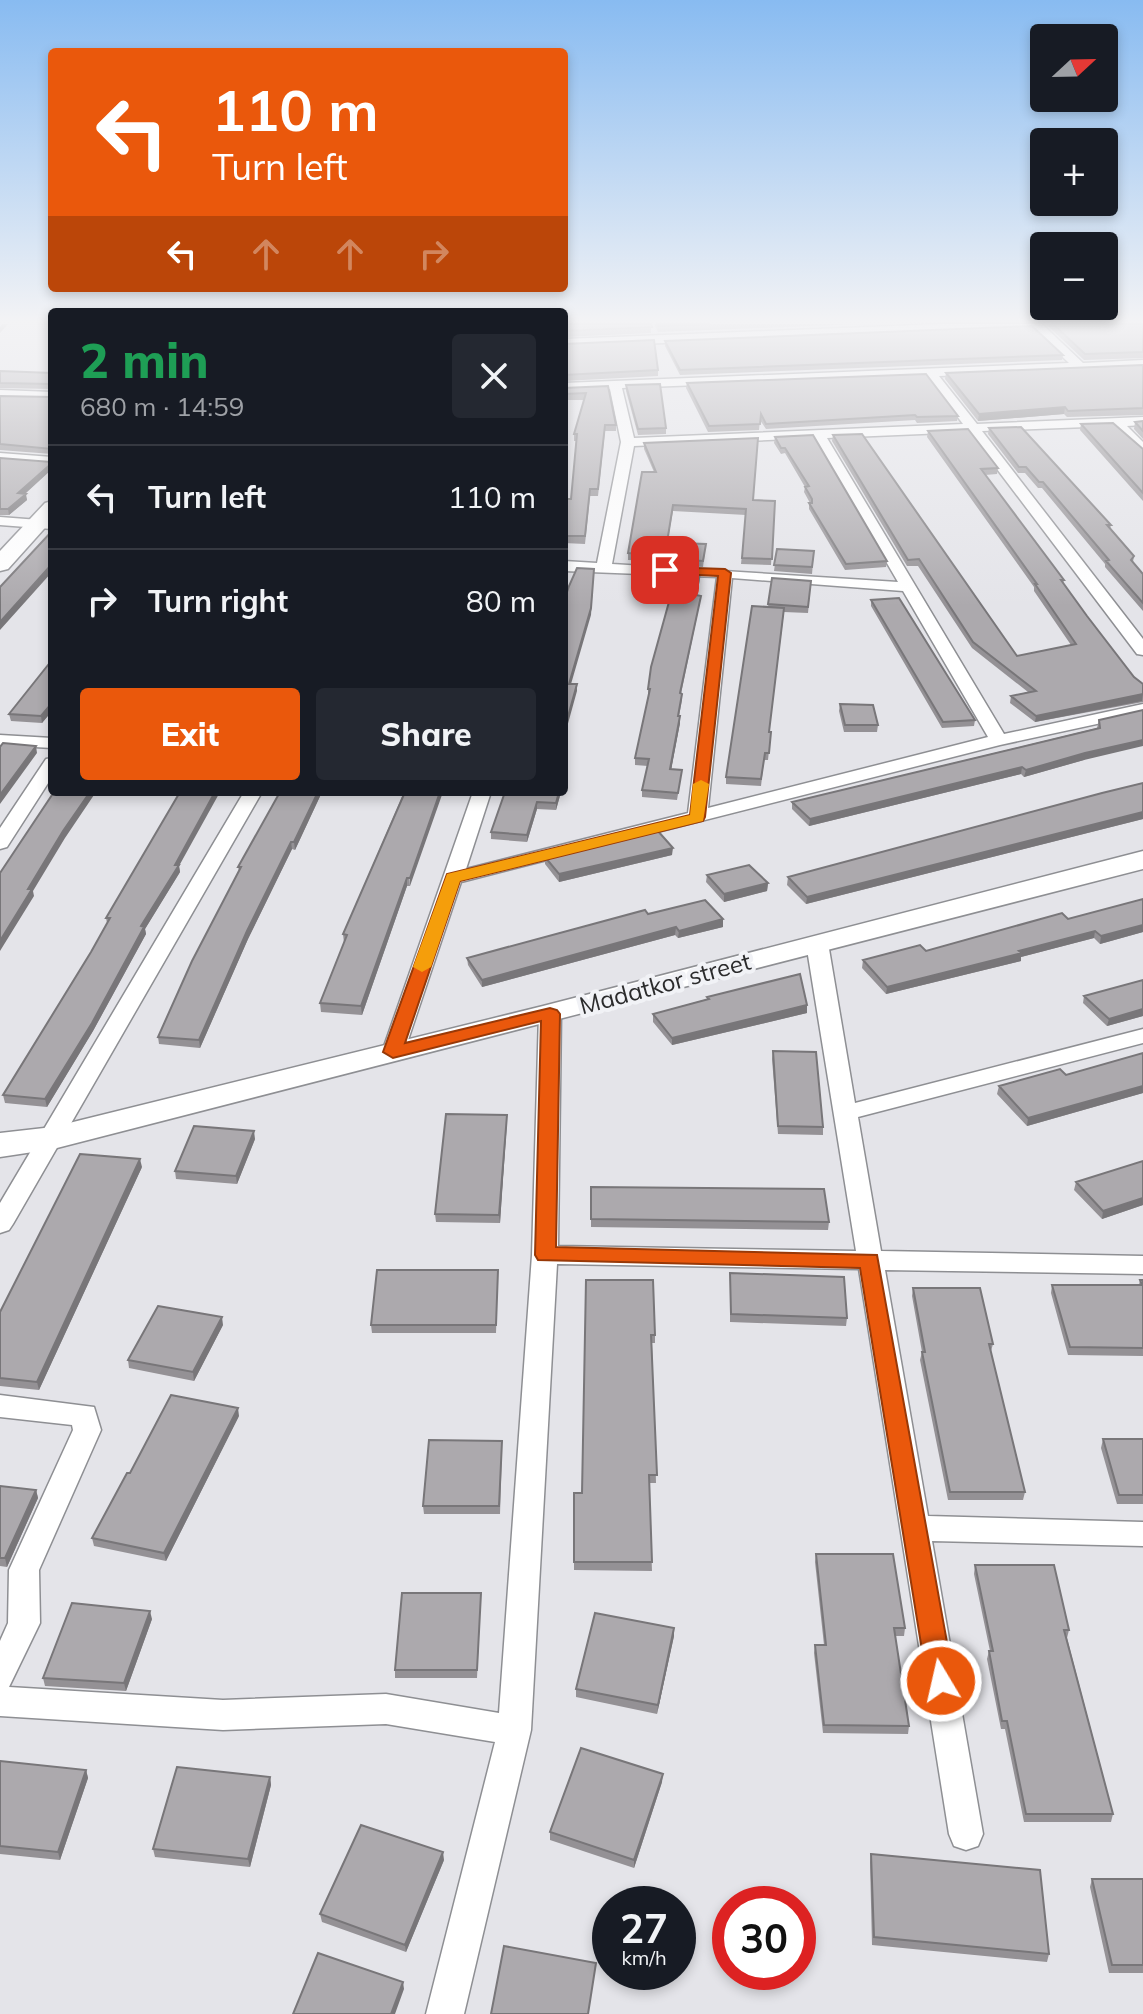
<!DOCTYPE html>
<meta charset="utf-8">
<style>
:root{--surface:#171b24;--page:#242831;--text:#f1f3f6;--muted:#9ea1a6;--line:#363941;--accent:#ea580c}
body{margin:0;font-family:Mulish,sans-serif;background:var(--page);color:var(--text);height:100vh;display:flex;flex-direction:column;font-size:30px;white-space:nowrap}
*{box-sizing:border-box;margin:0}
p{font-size:26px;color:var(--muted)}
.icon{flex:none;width:44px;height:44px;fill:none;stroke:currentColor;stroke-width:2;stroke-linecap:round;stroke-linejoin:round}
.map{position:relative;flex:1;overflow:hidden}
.panel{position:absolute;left:48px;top:308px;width:520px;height:488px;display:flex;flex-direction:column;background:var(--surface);border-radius:8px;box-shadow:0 4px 12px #0003}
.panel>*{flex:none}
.top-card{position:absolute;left:48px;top:48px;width:520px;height:244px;border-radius:8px;box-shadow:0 4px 12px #0003;background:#ea580c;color:#fff;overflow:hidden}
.needle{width:52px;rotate:68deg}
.buttons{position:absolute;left:1030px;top:24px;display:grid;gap:16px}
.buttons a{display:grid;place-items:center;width:88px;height:88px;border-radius:8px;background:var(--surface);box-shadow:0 4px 12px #0003;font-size:40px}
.speed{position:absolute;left:592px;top:1886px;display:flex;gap:16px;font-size:40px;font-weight:700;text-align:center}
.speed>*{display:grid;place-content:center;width:104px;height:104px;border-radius:50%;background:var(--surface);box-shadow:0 4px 12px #0003;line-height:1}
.speed small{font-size:20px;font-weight:400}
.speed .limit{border:12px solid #d22;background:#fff;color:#111}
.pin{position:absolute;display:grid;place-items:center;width:68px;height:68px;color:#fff;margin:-34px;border-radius:16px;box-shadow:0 4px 12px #0006}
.me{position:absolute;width:88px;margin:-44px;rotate:351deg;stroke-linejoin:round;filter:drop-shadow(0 0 6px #0008)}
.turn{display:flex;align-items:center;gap:28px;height:168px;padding:0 32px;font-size:36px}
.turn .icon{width:104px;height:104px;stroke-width:2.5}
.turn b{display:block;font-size:56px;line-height:68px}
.lanes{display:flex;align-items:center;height:76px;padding:0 32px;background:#0003;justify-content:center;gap:40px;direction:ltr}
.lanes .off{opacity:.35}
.round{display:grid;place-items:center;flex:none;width:84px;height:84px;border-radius:8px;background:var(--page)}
.overview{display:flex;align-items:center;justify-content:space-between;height:136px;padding:0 32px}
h1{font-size:48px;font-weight:800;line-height:60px;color:#1e9e55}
.action{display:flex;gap:16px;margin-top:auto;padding:16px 32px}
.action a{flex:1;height:92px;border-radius:8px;background:var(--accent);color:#fff;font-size:32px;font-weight:800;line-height:92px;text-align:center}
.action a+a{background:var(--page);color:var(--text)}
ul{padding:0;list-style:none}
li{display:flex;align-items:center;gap:24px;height:104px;padding:0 32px;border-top:2px solid var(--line)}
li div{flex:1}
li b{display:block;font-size:30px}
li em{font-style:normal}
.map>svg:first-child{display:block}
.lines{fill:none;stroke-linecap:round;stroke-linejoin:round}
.street-casing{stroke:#8e8f93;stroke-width:3}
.secondary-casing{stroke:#8e8f93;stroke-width:3}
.street{fill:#fff;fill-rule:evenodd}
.secondary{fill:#fff;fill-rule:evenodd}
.wall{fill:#949195}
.shaded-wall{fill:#787679}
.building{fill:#aca9ad;stroke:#787679;stroke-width:2}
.route{fill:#ea580c;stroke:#983908;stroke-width:2}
.slow{fill:#f59e0b}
.labels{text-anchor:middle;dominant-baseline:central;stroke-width:8;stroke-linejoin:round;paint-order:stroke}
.street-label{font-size:24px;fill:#2b2b2c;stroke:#f1f2f6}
</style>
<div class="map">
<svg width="1143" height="2014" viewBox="0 0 1143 2014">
<rect width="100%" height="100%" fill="#e4e4e9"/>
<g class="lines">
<defs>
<path id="street" d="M942,324H1042L1083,363L1143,360V368L939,376L977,424L1143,417V425L1127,426L1143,442V454L1113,426L982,431L1143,639V655L1137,654L969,432L827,438L1004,734L1143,704V714L1000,745L461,882L404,1052L401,1057H385L382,1052L473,792H491L466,869L688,813L717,577L564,571V561L597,563L621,442L610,389L564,391V383L1069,363L1032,328L564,347V339ZM927,376L963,424L634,438L622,388ZM814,438L898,582L612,564L634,446ZM732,578L903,591L988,737L708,808Z
M0,390L52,392V400L0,398Z
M0,453L52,457V465L0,461Z
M0,517L52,521V529L0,525Z
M0,735L52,738V748L0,745Z
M52,758V777L7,847L0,849V828L46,759Z
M244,792H262L13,1224L9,1230L0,1233V1203Z
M817,937L828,943L855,1103L1143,1029V1043L858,1117L881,1251L1143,1256V1274L885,1270L928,1516L1143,1522V1546L932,1541L983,1834L978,1846L966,1850L954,1846L949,1834L859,1269L557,1264L531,1730L464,2014H426L495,1742L386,1724L223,1730L0,1716V1641L8,1623L9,1570L73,1430L72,1425L0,1417V1395L94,1407L101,1430L39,1570L40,1623L9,1687L223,1700L386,1694L499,1713L532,1255L539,1014L550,1007L561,1014L558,1246L856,1251L806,943Z"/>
<path id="secondary" d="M52,501V520L8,569L0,571V551L45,503Z
M1143,851V869L53,1149L0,1157V1133L53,1127L543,1006Z"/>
</defs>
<!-- street casing -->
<use href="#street" class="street-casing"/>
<!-- secondary casing -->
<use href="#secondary" class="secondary-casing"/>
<!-- street -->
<use href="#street" class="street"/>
<!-- secondary -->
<use href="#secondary" class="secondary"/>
</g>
<!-- wall -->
<path class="wall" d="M564,324H651V333L564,337Z
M654,324H860L658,332Z
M1046,324H1143V358L1084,360Z
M665,341L1063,355L1062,360L680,375L665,346Z
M564,344L658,370V376L564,381Z
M1143,365V415L1067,417L1064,414L978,421L945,379L946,373Z
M0,371L52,373V389L0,388Z
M687,383L958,416L957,421L917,423L915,420L766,429L760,420L759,430L708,432L686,388Z
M626,385L666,428V434L638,435L626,391Z
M608,386L616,425V431H605L598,496H590L585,544L564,543V499H571L576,441H574V434L584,400H564V388Z
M0,396L52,397V454L0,450Z
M1143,421V439L1134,429L1135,422Z
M1081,424L1143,449V501L1080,430Z
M989,428L1111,525L1110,529L1134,556L1133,562L1143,574V611L1105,567V564L1042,488H1038L1025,473H1018L988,434Z
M928,431L998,468L997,474L985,475L1064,580L1063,584L1087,616L1134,677L1143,684V702L1035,722L1010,703L1011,696L1028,692L972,648L918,566H907L832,441L833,435L1017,656L1071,645L1034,591V587L927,437Z
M813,435L887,561L886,567L845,570L809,509V503H810L804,492L805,487L785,453L781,454L774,443L775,437Z
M644,443L753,500L775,501L771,565L741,564L746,515L673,511L664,561L628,560V553L654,472L644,449Z
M0,458L52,469L25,494L27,500L9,515H0Z
M706,544L703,567L674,565V559Z
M777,549L814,551L812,574L774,571Z
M772,578L811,581L808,613L784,612L769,732H771L768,760H764L761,786L726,784V777L768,607Z
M700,579L697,595L701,596L700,602L681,694L682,700L679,716L680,723L671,770H682L677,800L642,797V790L648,766L635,765V758L649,696H648V689L670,597H667V590Z
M871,600L975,720L974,726L942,728L871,606Z
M52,660V711L42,723L11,721L9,714Z
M840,704L878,725L877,732H844L839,711Z
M1143,710L1084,760L1024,777L1021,774L809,826L792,809V802L1097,728L1099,720Z
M1143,783V819L806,904L787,885L788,877Z
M280,792H322L295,850L292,849L248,939L200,1048L159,1044L158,1037L239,871L238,867Z
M404,792L410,886H407L362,1015L321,1012L320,1003L344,943L343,934Z
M505,792H561L556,810L537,809L527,842L491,839V832Z
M672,855L559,882L545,864V857Z
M179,866L180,872L145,929L146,934L93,1031L47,1107L5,1103L3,1095L91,952L107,923L106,918Z
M707,875L768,883L767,891L724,902L706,882Z
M1143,899V932L1100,944L1094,938L1021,957V961L886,994L862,968L863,960L926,951L1068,919Z
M648,914L723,927L678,938L675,935L482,987L468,965L467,958Z
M1143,980V1016L1107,1026L1083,1003L1084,996Z
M707,997L807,1005V1013L672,1045L653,1022V1014L707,999Z
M773,1051L823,1127V1135L778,1134L772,1059Z
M1143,1053V1093L1027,1126L997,1094L999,1086L1066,1075Z
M507,1115L500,1223L436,1222L435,1214Z
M255,1139L237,1184L176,1179L175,1171Z
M1143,1161V1205L1102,1219L1074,1190L1076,1182Z
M142,1167L39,1390L0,1386V1312Z
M591,1187L829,1222L828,1230L591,1227Z
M498,1270L496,1333H372L371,1325Z
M730,1273L847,1318L846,1326L730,1322Z
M586,1280L655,1335V1343H652L656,1483H649L652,1571L574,1570V1493H582Z
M1140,1280H1143V1356L1068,1355L1051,1293L1052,1285H1139Z
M913,1288L993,1344L991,1351L1025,1492L1023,1500H948L920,1360L922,1352L912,1296Z
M223,1325L194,1381L129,1368L128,1360Z
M239,1416L166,1561L94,1546L92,1538Z
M1103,1439H1143V1504H1117L1101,1448Z
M502,1449L500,1514H424L423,1506Z
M0,1486L36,1490L38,1498L7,1567L0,1566Z
M816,1554L905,1628L904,1636H895L909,1726L908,1734L823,1733L814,1653L815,1645H824L815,1562Z
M975,1565L1069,1630L1067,1638L1113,1814L1111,1822H1024L1005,1729H1001L987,1659L989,1651H990L974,1574Z
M481,1593L477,1678H395V1670Z
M152,1619L126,1691L45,1686L43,1678Z
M674,1636L657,1714L576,1697V1689Z
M0,1761L86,1770L88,1778L60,1860L0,1854Z
M270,1777L271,1785L250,1867L155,1857L153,1849Z
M662,1782L634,1868L550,1840V1832Z
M871,1854L1049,1954L1047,1962L872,1945L870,1862Z
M444,1860L406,1952L322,1922L320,1914Z
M1092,1879H1143V1973H1109L1090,1887Z"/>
<!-- shaded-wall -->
<path class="shaded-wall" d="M2,324H8L0,333V327Z
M1065,407L1064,414L978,421L979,414Z
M52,463V469L19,499L18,493Z
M26,494L27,500L9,515L8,509Z
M52,564V572L0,630V622Z
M594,569L591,615L569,691V684Z
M577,684V691L564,738V731Z
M1143,694L1142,701L1035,722L1036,716Z
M52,703V711L42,723L41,716Z
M680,716V723L670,776V769Z
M1143,740V746L1084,760L1024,777L1026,770L1085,753Z
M36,746L37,753L0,804V795Z
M1022,767L1021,774L809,826L810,819Z
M90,792H96L65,838L33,891L34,896L0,951V941L28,889L63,831Z
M215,792H220L179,866L180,872L145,929L146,934L93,1031L47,1107L45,1099Z
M318,792H322L295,850L294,842Z
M440,792H443L410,886V878Z
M559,792H561L556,810V803Z
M537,802V809L527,842V835Z
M1143,812V819L806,904L807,897Z
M291,842L292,849L248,939L200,1048L199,1040L247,931Z
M673,848L672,855L559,882V874Z
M407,878V886L362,1015L361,1006Z
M768,883L767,891L724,902V894Z
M723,919V927L678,938L679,931Z
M1143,925V932L1100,944L1101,936Z
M676,927L675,935L482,987V980Z
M1095,931L1094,938L1021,957V961L886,994L887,987Z
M807,1005V1013L672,1045V1038Z
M1143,1009V1016L1107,1026L1109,1019Z
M1143,1086V1093L1027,1126L1028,1118Z
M507,1115V1122L500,1223L499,1215Z
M254,1131L255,1139L237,1184L236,1176Z
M140,1159L142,1167L39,1390L37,1382Z
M1143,1198V1205L1102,1219L1103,1211Z
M222,1317L223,1325L194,1381L193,1372Z
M238,1408L239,1416L166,1561L164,1553Z
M36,1490L38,1498L7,1567L5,1558Z
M150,1611L152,1619L126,1691L124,1683Z
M674,1628V1636L657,1714L658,1705Z
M86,1770L88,1778L60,1860L58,1852Z
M663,1774L662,1782L634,1868V1860Z
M270,1777L271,1785L250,1867L248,1859Z
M443,1852L444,1860L406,1952L405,1945Z
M403,1982L404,1989L395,2014H391Z"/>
<!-- building -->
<path class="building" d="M564,324H651L652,327L564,331Z
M657,324H710L658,326Z
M1053,324H1143V352L1085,354Z
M1032,326L1063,355L680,370L665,341Z
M654,340L658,370L564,375V344Z
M1143,365V408L1068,411L1065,407L979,414L946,373Z
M0,371L52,373V387L51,384L0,383Z
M926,374L958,416L917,417L915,415L766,424L761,414L760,424L709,426L687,383Z
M660,384L666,428L638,429L626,385Z
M608,386L616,425H605L598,489H590L585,536H564V499H571L577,434H574L586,393L564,394V388Z
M0,396L52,397V449L0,444Z
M1143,421V431L1135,422Z
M1113,423L1143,449V493L1081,424Z
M1021,427L1111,525H1107L1134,556L1131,560L1143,574V603L1106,561L1109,560L1043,482H1039L1026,467H1019L989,428Z
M968,429L998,468L981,469L1064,580H1061L1087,616L1134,677L1143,684V694L1036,716L1011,696L1036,691L973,642L919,559L908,560L833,435L862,434L1017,656L1076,644L1035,584H1037L928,431Z
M813,435L887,561L846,564L809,503H812V499L805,487L809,486L785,448H781L775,437Z
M758,438L753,500L775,501L772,559L742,558L746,509L673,505L665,555L628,553L642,472H656L644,443Z
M0,458L51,462L52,458V463L18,493L26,494L8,509H0Z
M52,531V564L0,622V587Z
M678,543L706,544L703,561L674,559Z
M777,549L814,551L812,567L774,565Z
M577,568L594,569L591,608L569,684H577L564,731V601L569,586Z
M671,572L700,573L696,595L701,596L680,693L682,694L678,716H680L670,769L682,770L678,793L642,790L649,759L635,758L650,689H648L651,667L672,591L667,590Z
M772,578L811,581L808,607L768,604Z
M899,598L975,720L943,722L871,600Z
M752,606L784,608L769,732H771L769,753H765L761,779L726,777Z
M52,660V703L41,716L9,714Z
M840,704L873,705L878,725H845Z
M1143,710V740L1085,753L1026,770L1022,767L810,819L792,802L1100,728L1099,720Z
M3,743L36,746L0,795V747Z
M1143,783V812L807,897L788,877L1102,793Z
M54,792H90L63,831L28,889H32L0,941V873Z
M180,792H215L175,865H179L141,926L144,927L92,1023L45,1099L3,1095L91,952L110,918H106Z
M280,792H318L294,842H291L247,931L199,1040L158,1037L192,961L241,867H238Z
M405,792H440L410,878H407L361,1006L320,1003L347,935L343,934Z
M505,792H559L556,803L537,802L527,835L491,832Z
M657,830L673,848L559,874L545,857Z
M749,865L768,883L724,894L707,875Z
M1143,899V925L1101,936L1095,931L1019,951L1022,953L887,987L863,960L920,945L926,951L1062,913L1068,919Z
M705,900L723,919L679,931L676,927L482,980L467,958L645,910L648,914Z
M800,974L807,1005L672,1038L653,1014L709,999L707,997Z
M1143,980V1009L1109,1019L1084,996Z
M773,1051L816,1052L823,1127L778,1126Z
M1143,1053V1086L1028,1118L999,1086L1060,1069L1066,1075Z
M446,1114L507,1115L499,1215L435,1214Z
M194,1126L254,1131L236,1176L175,1171Z
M80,1154L140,1159L37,1382L0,1378V1312Z
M1143,1161V1198L1103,1211L1076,1182Z
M591,1187L824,1189L829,1222L591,1219Z
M377,1270H498L496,1325H371Z
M730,1273L844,1277L847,1318L731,1314Z
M586,1280H653L655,1335H651L657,1475H649L652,1562H574V1493H582Z
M1140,1280H1143V1348L1070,1347L1052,1285H1142Z
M913,1288H980L993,1344H989L1025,1492H950L922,1352H925Z
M158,1306L222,1317L193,1372L128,1360Z
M171,1395L238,1408L164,1553L92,1538L127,1473H130Z
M1103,1439H1143V1495H1119Z
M429,1440L502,1441L499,1506H423Z
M0,1486L36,1490L5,1558H0Z
M816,1554H893L905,1628H894L909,1726L824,1725L815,1645H826Z
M975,1565H1054L1069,1630H1064L1113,1814H1026L1007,1721H1002L989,1651H993Z
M402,1593H481L477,1670H395Z
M72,1603L150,1611L124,1683L43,1678Z
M595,1613L674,1628L658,1705L576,1689Z
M581,1748L663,1774L634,1860L550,1832Z
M0,1761L86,1770L58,1852L0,1846Z
M177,1767L270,1777L248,1859L153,1849Z
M361,1825L443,1852L405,1945L320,1914Z
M871,1854L1040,1870L1049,1954L874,1937Z
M1092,1879H1143V1965H1112Z
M504,1946L596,1963L588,2014H491Z
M318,1953L403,1982L391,2014H293Z"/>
<!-- sky -->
<linearGradient id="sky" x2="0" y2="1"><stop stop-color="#88bbf1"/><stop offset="0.53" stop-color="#f3f3f5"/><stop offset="1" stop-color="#f3f3f5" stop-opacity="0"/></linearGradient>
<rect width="1143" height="606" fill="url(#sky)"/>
<!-- route -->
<path class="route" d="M665,567L725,569L731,573L705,817L703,821L460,881L405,1043L550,1008L557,1010L560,1014L556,1247L877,1255L954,1681L950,1690L941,1693L931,1690L927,1681L860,1268L538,1260L535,1255L541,1021L393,1058L383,1052L447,874L690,815L718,576L660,573V568Z"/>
<!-- slow -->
<path class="slow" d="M701,780L709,784L703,821L460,881L431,967L422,972L413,967L447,874L690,815L693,784Z"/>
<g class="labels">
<!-- street labels -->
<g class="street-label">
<text transform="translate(665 983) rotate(-15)">Madatkor street</text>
</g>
</g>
</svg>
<div class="buttons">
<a><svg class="needle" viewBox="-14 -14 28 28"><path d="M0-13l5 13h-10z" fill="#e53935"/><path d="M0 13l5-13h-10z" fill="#9ea1a6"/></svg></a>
<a>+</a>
<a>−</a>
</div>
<div class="speed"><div>27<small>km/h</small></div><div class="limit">30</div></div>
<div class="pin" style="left:665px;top:570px;background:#d93025"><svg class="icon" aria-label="arrive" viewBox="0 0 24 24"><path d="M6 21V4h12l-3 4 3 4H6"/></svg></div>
<svg class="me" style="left:941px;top:1681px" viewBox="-20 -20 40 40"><circle r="17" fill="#ea580c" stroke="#fff" stroke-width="3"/><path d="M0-11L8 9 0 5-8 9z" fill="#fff"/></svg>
<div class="top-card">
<div class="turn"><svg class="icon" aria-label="left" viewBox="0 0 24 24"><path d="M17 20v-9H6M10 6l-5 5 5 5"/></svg><div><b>110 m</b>Turn left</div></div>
<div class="lanes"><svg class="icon" aria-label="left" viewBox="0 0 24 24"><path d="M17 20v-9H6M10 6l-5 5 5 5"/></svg><svg class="icon off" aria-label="ahead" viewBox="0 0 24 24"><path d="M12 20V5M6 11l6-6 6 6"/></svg><svg class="icon off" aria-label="ahead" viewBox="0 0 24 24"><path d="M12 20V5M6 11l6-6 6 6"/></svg><svg class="icon off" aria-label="right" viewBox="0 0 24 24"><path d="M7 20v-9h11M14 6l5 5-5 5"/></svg></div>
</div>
<section class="panel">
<div class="overview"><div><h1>2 min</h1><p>680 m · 14:59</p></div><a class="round"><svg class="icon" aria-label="close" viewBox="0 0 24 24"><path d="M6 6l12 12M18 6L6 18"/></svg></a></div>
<ul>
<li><svg class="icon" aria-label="left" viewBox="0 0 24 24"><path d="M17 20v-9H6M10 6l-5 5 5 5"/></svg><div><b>Turn left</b></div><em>110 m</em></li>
<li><svg class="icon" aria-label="right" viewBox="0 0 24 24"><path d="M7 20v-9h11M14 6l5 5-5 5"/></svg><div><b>Turn right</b></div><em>80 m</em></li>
</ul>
<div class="action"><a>Exit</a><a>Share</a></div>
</section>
</div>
